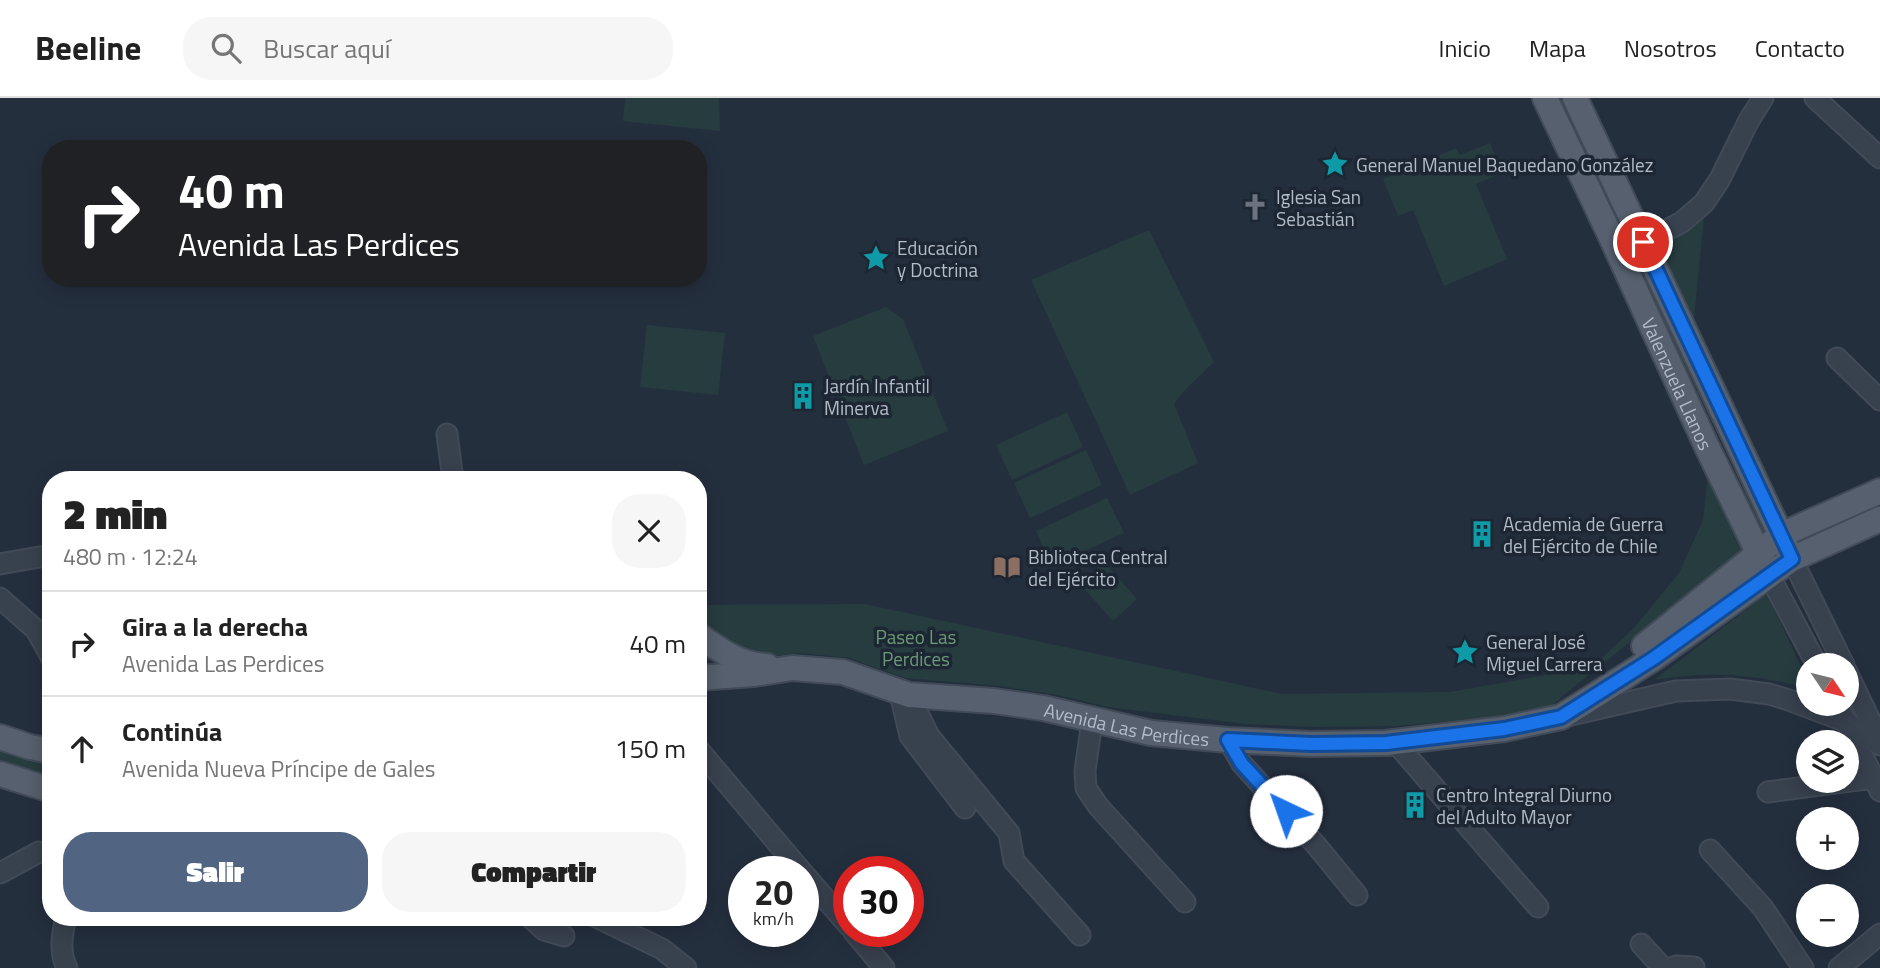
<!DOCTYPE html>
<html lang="es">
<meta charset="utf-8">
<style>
:root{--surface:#fff;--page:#f6f6f6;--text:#222;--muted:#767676;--line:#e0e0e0;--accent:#516482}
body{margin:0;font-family:"Titillium Web",sans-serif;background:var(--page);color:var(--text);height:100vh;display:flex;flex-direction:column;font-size:26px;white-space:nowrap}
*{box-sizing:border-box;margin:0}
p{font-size:23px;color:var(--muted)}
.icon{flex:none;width:38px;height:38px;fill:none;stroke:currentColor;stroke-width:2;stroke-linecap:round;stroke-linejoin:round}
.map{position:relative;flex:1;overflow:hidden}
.details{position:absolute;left:42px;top:373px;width:665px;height:455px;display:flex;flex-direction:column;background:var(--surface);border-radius:28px;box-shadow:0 4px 18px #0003}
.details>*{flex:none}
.banner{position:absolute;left:42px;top:42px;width:665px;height:147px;border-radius:28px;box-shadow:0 4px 18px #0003;background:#202124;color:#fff;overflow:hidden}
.needle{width:46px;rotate:125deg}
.tools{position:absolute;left:1796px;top:555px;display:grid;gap:14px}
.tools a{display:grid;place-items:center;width:63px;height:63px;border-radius:50%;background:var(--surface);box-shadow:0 4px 18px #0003;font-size:35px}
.speed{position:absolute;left:728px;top:758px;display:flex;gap:14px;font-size:35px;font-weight:700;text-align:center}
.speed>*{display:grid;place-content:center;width:91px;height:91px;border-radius:50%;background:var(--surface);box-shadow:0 4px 18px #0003;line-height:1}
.speed small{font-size:18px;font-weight:400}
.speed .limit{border:10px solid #d22;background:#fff;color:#111}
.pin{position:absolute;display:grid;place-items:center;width:60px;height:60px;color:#fff;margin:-30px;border:4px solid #fff;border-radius:50%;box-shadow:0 2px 7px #0007}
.me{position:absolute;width:77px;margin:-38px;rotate:318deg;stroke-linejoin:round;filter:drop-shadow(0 0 5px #0008)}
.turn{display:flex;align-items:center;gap:24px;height:147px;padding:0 21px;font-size:32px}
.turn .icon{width:91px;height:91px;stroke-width:2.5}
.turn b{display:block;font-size:49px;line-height:60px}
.round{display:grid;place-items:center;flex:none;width:74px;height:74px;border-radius:28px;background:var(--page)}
.summary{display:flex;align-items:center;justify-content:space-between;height:119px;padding:0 21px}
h1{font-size:42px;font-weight:800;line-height:52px}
.cta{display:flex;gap:14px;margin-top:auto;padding:14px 21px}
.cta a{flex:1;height:80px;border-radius:28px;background:var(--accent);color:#fff;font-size:28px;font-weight:800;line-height:80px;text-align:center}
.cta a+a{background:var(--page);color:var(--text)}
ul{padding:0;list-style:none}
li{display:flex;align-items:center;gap:21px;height:105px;padding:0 21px;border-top:2px solid var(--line)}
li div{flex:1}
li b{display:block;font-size:26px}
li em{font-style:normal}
header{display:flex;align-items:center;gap:42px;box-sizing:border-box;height:98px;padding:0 35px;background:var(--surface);border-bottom:2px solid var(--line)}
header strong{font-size:33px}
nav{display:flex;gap:38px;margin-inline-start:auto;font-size:24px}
.search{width:490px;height:63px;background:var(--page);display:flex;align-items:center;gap:18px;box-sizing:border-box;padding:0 24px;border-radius:28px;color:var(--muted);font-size:26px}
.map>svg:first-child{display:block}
.green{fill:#263c3f}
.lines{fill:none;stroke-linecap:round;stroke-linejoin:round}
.minor-casing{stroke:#414a57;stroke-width:23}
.major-casing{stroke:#414a57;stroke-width:28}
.minor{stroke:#38414e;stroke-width:19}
.major{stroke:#56606e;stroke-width:24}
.route-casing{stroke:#114b97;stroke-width:18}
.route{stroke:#1a73e8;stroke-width:12}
.labels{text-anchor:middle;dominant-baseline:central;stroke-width:7;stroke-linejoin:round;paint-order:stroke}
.poi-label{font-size:19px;fill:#b4bcc9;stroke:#1d2633;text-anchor:start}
.street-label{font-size:19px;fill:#b4bcc9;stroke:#1d2633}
.park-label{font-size:19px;fill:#6b9a76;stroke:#1d2633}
</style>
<header>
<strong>Beeline</strong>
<div class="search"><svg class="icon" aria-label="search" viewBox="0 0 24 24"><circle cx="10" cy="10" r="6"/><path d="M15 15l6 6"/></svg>Buscar aquí</div>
<nav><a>Inicio</a><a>Mapa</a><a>Nosotros</a><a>Contacto</a></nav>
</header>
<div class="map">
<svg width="1880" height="870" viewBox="0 0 1880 870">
<rect width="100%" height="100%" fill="#242f3e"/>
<!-- green -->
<path class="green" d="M625,0H719L720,33L623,23Z
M1490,45L1502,75L1476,86L1507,161L1444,188L1413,112L1398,118L1383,81L1456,50L1460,57Z
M1704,119L1692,241L1649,156Z
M1149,132L1214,264L1183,294L1174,306L1198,365L1130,397L1031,182Z
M886,209L903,221L948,333L864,367L813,238Z
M647,227L725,235L718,297L640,289Z
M1067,314L1083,349L1012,382L996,347Z
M1086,352L1102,387L1030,420L1014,385Z
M1708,377L1743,446L1741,455L1565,596L1549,611L1503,618L1397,628L1315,629L1245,626L1108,609L1062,598L1000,588L905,580L849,560L800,555L757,560L720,540L698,522V510L702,507L865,506L1283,596L1450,594L1592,569L1634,530L1679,475L1703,422Z
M1107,400L1124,435L1052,468L1036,433Z
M1104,464L1137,501L1113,523L1079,485Z
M1767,496L1808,584V591C1756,575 1707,573 1654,582Z
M0,644L51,657V683L0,664Z"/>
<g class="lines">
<defs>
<path id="minor" d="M1815,0L1880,60
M1613,143L1643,144L1682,124L1704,105L1720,81L1748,24L1763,0
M1837,260L1880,302
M447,336L453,382
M1792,461L1844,567
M0,466L51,457
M1769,477L1817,567
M0,500L35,531L51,541
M36,532L51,559
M1846,572L1880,643
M909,597L929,638L1009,735L1014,763L1080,837
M902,604L910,638L965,710
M1837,606L1880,693
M1571,617L1676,593L1730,591L1769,596L1786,601L1847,624L1880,647
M1092,623L1085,673L1086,690L1098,708L1185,804
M1228,642L1242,666L1316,747L1357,797
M1395,644L1538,809
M698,651L802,774
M1768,694L1873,680
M1710,752L1763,810L1803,870
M0,775L39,754L51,756
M803,775L849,828
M66,819C62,836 59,854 67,870
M530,819L544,832L564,838
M596,819L662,851L686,870
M853,833L884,870
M1641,846L1663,870
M1672,870L1676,868L1694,869
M1839,870L1880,836"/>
<g id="major">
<path id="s1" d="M1545,0L1613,143L1707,349L1769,477"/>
<path d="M1575,0L1792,461"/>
<path d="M698,537C720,552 739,567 767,568"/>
<path d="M1644,548L1781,437L1880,393"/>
<path id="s2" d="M698,580L754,576L792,570L843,574L909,597L994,603L1043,610L1151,635L1228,642L1311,646L1386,645L1504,631L1561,619L1654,560L1792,461L1880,421"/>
<path d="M0,639L30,649L51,653"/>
<path d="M0,676L51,692"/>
</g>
</defs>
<!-- minor casing -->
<use href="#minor" class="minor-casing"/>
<!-- major casing -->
<use href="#major" class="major-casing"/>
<!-- minor -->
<use href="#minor" class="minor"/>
<!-- major -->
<use href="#major" class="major"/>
</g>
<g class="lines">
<defs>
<path id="route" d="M1286,713L1242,666L1228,642L1311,646L1386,645L1504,631L1561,619L1654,560L1792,461L1643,144"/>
</defs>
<!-- route casing -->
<use href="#route" class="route-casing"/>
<!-- route -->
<use href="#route" class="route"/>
</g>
<!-- icons -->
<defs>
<symbol id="sight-bare" viewBox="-9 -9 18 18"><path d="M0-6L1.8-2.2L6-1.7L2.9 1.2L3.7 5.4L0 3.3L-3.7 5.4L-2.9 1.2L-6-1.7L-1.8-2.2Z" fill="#0f9aa8" stroke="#1d2633" stroke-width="2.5" paint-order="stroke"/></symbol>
<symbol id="church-bare" viewBox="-9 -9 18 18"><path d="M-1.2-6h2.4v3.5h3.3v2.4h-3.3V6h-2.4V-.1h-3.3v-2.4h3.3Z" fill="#6b7280" stroke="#1d2633" stroke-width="2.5" paint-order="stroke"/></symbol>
<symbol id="building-bare" viewBox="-9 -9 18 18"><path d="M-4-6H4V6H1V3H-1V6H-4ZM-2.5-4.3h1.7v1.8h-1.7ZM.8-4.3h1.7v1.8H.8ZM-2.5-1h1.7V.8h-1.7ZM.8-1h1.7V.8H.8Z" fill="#0f9aa8" stroke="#1d2633" stroke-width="2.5" paint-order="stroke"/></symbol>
<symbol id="library-bare" viewBox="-9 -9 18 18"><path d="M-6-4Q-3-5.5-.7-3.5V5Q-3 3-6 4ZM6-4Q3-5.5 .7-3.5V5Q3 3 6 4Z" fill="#8d6e63" stroke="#1d2633" stroke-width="2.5" paint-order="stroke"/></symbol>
</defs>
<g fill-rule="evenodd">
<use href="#sight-bare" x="1316" y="47" width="38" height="38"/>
<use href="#church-bare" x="1236" y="90" width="38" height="38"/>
<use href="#sight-bare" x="857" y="141" width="38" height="38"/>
<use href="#building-bare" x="784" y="279" width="38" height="38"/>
<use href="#building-bare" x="1463" y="417" width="38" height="38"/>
<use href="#library-bare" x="988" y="450" width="38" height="38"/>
<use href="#sight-bare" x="1446" y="535" width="38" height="38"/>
<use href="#building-bare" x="1396" y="688" width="38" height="38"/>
</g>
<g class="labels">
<!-- poi labels -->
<g class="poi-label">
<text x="1356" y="66">General Manuel Baquedano González</text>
<text x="1276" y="98">Iglesia San<tspan x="1276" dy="22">Sebastián</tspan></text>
<text x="897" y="149">Educación<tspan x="897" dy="22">y Doctrina</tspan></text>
<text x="824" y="287">Jardín Infantil<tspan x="824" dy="22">Minerva</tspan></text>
<text x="1503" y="425">Academia de Guerra<tspan x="1503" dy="22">del Ejército de Chile</tspan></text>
<text x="1028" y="458">Biblioteca Central<tspan x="1028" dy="22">del Ejército</tspan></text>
<text x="1486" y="543">General José<tspan x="1486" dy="22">Miguel Carrera</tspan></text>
<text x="1436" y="696">Centro Integral Diurno<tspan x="1436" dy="22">del Adulto Mayor</tspan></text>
</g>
<!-- street labels -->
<g class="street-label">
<text stroke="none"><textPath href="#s1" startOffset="315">Valenzuela Llanos</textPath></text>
<text stroke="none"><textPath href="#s2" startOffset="436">Avenida Las Perdices</textPath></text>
</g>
<!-- park labels -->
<g class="park-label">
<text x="916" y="538">Paseo Las<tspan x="916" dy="22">Perdices</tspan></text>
</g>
</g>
</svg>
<div class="tools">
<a><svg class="needle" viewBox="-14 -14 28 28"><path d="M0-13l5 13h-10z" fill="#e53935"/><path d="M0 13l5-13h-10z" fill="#767676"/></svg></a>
<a><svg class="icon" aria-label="layers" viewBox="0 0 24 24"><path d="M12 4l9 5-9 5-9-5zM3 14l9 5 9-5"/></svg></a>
<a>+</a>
<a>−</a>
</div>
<div class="speed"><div>20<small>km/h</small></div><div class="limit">30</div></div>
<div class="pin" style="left:1643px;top:144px;background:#d93025"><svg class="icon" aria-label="arrive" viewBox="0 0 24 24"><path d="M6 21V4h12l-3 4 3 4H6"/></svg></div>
<svg class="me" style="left:1286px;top:713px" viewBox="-20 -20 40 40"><circle r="19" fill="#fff"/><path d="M0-13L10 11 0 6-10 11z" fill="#1a73e8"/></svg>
<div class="banner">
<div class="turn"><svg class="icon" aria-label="right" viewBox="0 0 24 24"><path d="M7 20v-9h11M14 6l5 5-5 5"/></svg><div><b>40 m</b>Avenida Las Perdices</div></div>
</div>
<section class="details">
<div class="summary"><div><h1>2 min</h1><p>480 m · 12:24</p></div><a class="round"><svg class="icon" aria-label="close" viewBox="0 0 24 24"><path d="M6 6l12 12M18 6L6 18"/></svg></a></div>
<ul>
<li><svg class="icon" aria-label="right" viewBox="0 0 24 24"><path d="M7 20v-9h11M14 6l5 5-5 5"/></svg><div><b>Gira a la derecha</b><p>Avenida Las Perdices</p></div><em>40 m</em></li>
<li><svg class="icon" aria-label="ahead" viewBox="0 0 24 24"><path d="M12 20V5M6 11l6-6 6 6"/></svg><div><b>Continúa</b><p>Avenida Nueva Príncipe de Gales</p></div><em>150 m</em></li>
</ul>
<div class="cta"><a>Salir</a><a>Compartir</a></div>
</section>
</div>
